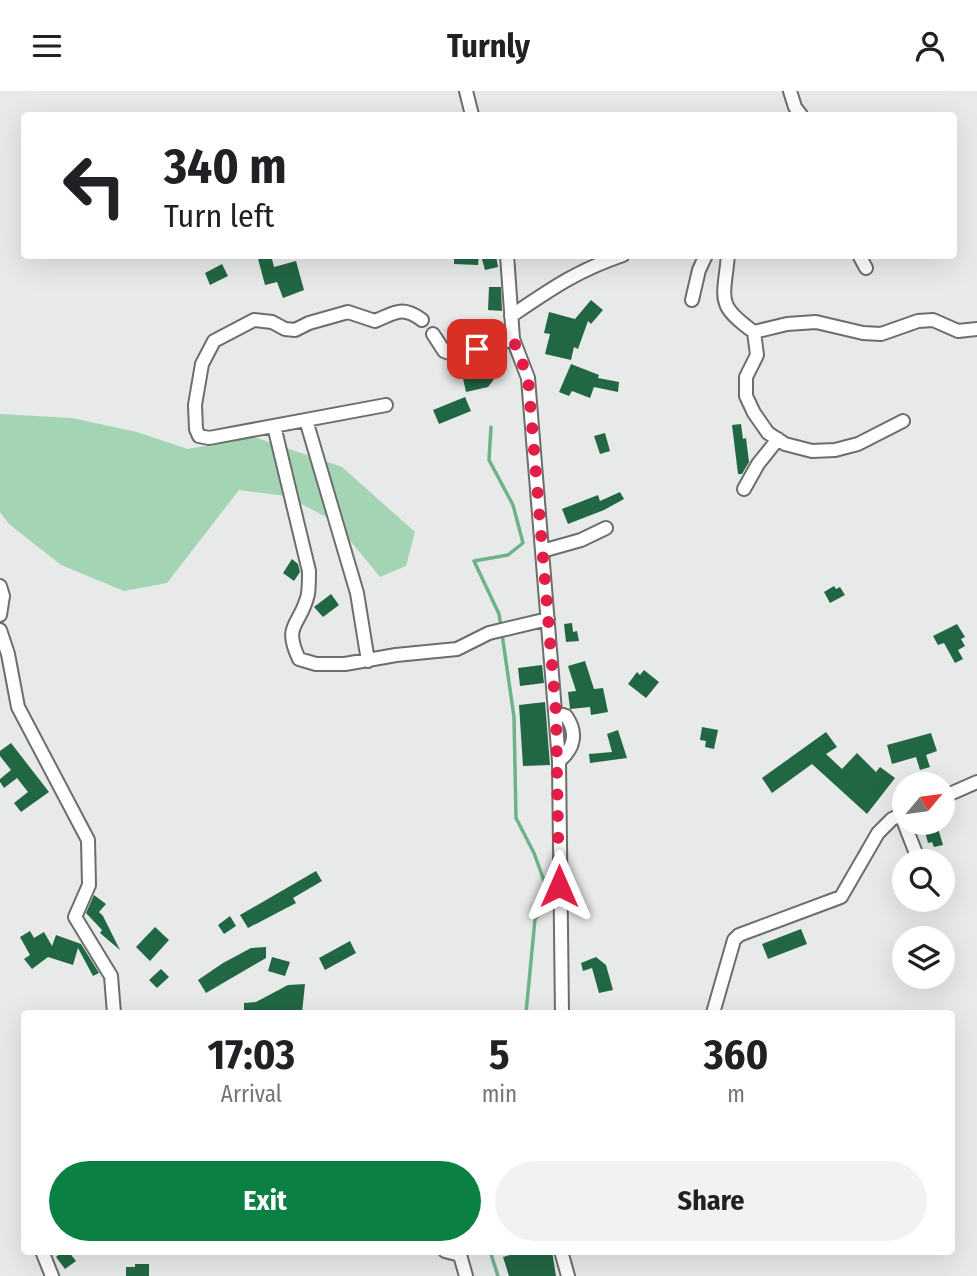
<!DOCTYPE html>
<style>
:root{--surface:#fff;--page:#f2f2f2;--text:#202124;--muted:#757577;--accent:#0b8043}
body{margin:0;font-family:"Fira Sans Condensed",sans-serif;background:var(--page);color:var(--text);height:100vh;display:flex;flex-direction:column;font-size:26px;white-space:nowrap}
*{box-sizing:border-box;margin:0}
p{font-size:23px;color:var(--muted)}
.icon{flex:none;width:38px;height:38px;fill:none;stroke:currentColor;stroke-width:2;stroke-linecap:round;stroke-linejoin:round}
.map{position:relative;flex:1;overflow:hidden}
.panel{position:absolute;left:21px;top:919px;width:934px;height:245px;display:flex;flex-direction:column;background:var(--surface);border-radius:7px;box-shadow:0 7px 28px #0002}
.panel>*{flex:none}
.top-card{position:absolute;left:21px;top:21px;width:936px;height:147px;border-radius:7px;box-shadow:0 7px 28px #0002;background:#fff;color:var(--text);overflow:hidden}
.needle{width:46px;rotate:61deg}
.buttons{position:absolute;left:892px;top:681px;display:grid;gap:14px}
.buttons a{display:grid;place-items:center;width:63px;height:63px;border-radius:50%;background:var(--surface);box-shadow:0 7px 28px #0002;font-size:35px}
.pin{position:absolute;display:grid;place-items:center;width:60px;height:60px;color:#fff;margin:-30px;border-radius:14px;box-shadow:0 4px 10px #0006}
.me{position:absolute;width:77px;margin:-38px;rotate:0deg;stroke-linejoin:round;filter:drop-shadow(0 0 5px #0008)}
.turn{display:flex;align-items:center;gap:24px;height:147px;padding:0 28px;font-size:32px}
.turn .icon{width:91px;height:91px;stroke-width:2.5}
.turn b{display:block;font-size:49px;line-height:60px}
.eta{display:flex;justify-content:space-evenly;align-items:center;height:119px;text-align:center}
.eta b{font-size:42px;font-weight:700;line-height:49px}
.primary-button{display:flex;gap:14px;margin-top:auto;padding:14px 28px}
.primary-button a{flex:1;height:80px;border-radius:42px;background:var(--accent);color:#fff;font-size:28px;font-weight:700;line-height:80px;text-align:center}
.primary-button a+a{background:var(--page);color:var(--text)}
header{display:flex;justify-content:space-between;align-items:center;height:91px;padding:0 28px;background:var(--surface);font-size:32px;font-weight:700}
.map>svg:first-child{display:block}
.green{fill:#a3d5b5}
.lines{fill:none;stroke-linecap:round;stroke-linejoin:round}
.stream{stroke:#6fb28a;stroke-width:3.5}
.building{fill:#226744}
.minor-casing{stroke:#6c6e6c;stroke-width:16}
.minor{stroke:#fff;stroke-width:12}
.route{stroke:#e11d48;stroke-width:12;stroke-dasharray:0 21.6}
</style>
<header><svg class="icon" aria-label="menu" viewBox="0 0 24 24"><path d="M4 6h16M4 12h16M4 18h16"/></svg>Turnly<svg class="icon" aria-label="person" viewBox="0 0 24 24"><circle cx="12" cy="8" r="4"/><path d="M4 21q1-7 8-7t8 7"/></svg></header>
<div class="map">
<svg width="977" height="1185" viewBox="0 0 977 1185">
<rect width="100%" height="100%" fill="#e7eae8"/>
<!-- green -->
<path class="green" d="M0,323L72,327L137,341L188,358L254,346L342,376L415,441L406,475L380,486L334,430L286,405L239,399L167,492L124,500L61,474L9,433L0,421Z"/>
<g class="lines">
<!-- stream -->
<path class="stream" d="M491,336L489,369L513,414L523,452L508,464L474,470L499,523L501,536
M502,543L514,626L516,727L534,762L551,809L535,828L526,922
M490,1160L498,1185"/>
</g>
<!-- building -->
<path class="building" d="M257,164H271L274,176L296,170L304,199L283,207L277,191L265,194Z
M454,164H479L478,174L454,173Z
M496,165L498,176L485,179L482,168Z
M222,173L228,185L210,194L205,182Z
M489,196H501L502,220L488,219Z
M591,209L603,219L591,233L588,230L578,258L574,256L571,269L545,263L550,243L544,242L549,221L575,228Z
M507,271L488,296L466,301L462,283Z
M571,273L599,284L598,287L619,291L618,301L594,296L590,307L572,300L569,305L559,301Z
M465,306L471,320L439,333L433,319Z
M741,333L743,348L746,347L749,371L742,383H738L732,334Z
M605,342L610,360L600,363L594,345Z
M620,401L624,408L604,419L568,433L562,418L598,404L600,410Z
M292,468L298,473L300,481L294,490L283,482Z
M834,495L836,498L840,496L845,504L830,512L824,501Z
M331,503L339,514L323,526L314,516Z
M572,532L573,541L577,540L579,550L566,551L564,533Z
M957,533L965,546L961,548L965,555L958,559L963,568L955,572L944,552L938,554L933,545Z
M585,570L594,598L603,597L608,621L591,624L590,616L570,618L568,601L576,600L568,575Z
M542,574L544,592L520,595L518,577Z
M644,579L659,591L646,607L628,593L637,581L640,584Z
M545,611L550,674L523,675L519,614Z
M702,636L718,639L714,658L705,656L706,650L700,649Z
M618,639L627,667L590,672L589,663L612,661L607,643Z
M826,641L837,656L826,663L842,678L857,662L876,681L880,676L895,687L867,723L812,673L772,702L762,687Z
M931,642L937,660L926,664L930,676L920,679L916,666L892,673L887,654Z
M11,652L49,701L21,721L14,712L28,701L17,687L4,697L0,691V688L11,679L0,665V660Z
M938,737L943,754L934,756L932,751L928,752L925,741Z
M316,780L322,790L293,807L296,812L248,837L240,824Z
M94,804L106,813L99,821L103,825L120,859L100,842L102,839L86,822Z
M230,825L236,835L224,843L218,834Z
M155,836L169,849L150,870L136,856Z
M801,838L807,853L768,868L762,853Z
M30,840L34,847L44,841L52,855L56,844L81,853L99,882L93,885L78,857L73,874L48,866L32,878L24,868L30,864L20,846Z
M350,850L356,862L325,879L319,867Z
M266,856V867L206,902L198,889L223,872L251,857Z
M272,866L290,871L285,885L268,880Z
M596,866L606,874L613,899L599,902L592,877L583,880L581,872Z
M161,878L169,886L157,897L149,889Z
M305,893L302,922H244V912L256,911L288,894Z
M63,1160H68L76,1170L65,1178L56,1166Z
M523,1160H552L556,1185H509L503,1166Z
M135,1173H149V1185H126V1176H135Z"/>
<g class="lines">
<defs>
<path id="minor" d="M466,0L472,24
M790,0L795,16L801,24
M507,164L513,248L528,287L559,670L562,922
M728,164C724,209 715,213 754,241L787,233L816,231L863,242L881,243L918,230L933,229L958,240L977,238
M859,164L866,177
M692,209L699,179L706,164
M511,225C551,198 576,180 623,164
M754,241L757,264L746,286V305L754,322L768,342L785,353L812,360L835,359L858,353L903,330
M433,243L444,260L458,265L513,248
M386,314L209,347L199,345L196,338L195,314L202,273L214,250L254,229L272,231L285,238L295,239L309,232L348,221L375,230C395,222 402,214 422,229
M306,329L357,502L368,570
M274,335L309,480C309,488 309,496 308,503C301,535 282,532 299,568L316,573H345L396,564L457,558L489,542L548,528
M744,398L758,373L778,348
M542,460L581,449L606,437
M0,495L3,505L0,524
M0,539L8,563L18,616L88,749L89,794L75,826L111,885L114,922
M556,622L566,625C578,642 574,658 559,670
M943,706L977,691
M901,724L919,770
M713,922L734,849L739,844L841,806L878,742L892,728L905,722
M42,1160L52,1185
M445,1160L460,1164L466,1185
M561,1160L568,1185"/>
</defs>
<!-- minor casing -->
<use href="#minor" class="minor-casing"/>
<!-- minor -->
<use href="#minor" class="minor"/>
</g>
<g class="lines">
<!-- route -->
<path class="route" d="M477,258L513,248L528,287L556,622L559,795"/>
</g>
</svg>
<div class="buttons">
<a><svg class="needle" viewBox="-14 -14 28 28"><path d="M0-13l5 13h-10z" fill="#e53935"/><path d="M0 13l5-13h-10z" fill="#757577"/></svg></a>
<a><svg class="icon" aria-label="search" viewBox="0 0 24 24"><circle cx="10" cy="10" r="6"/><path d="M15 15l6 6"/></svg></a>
<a><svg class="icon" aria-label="layers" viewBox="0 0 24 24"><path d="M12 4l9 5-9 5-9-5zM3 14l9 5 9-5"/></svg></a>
</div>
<div class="pin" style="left:477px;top:258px;background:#d93025"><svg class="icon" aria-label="arrive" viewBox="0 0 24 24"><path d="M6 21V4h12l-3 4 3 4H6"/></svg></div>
<svg class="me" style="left:559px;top:795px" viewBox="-20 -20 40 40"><path d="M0-17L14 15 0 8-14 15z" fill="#e11d48" stroke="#fff" stroke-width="4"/></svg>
<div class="top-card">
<div class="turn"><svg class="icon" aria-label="left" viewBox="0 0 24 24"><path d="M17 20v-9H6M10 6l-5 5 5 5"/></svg><div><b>340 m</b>Turn left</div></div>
</div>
<section class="panel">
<div class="eta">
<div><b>17:03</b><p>Arrival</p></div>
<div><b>5</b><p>min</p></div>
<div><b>360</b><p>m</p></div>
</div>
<div class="primary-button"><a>Exit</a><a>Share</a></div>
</section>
</div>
